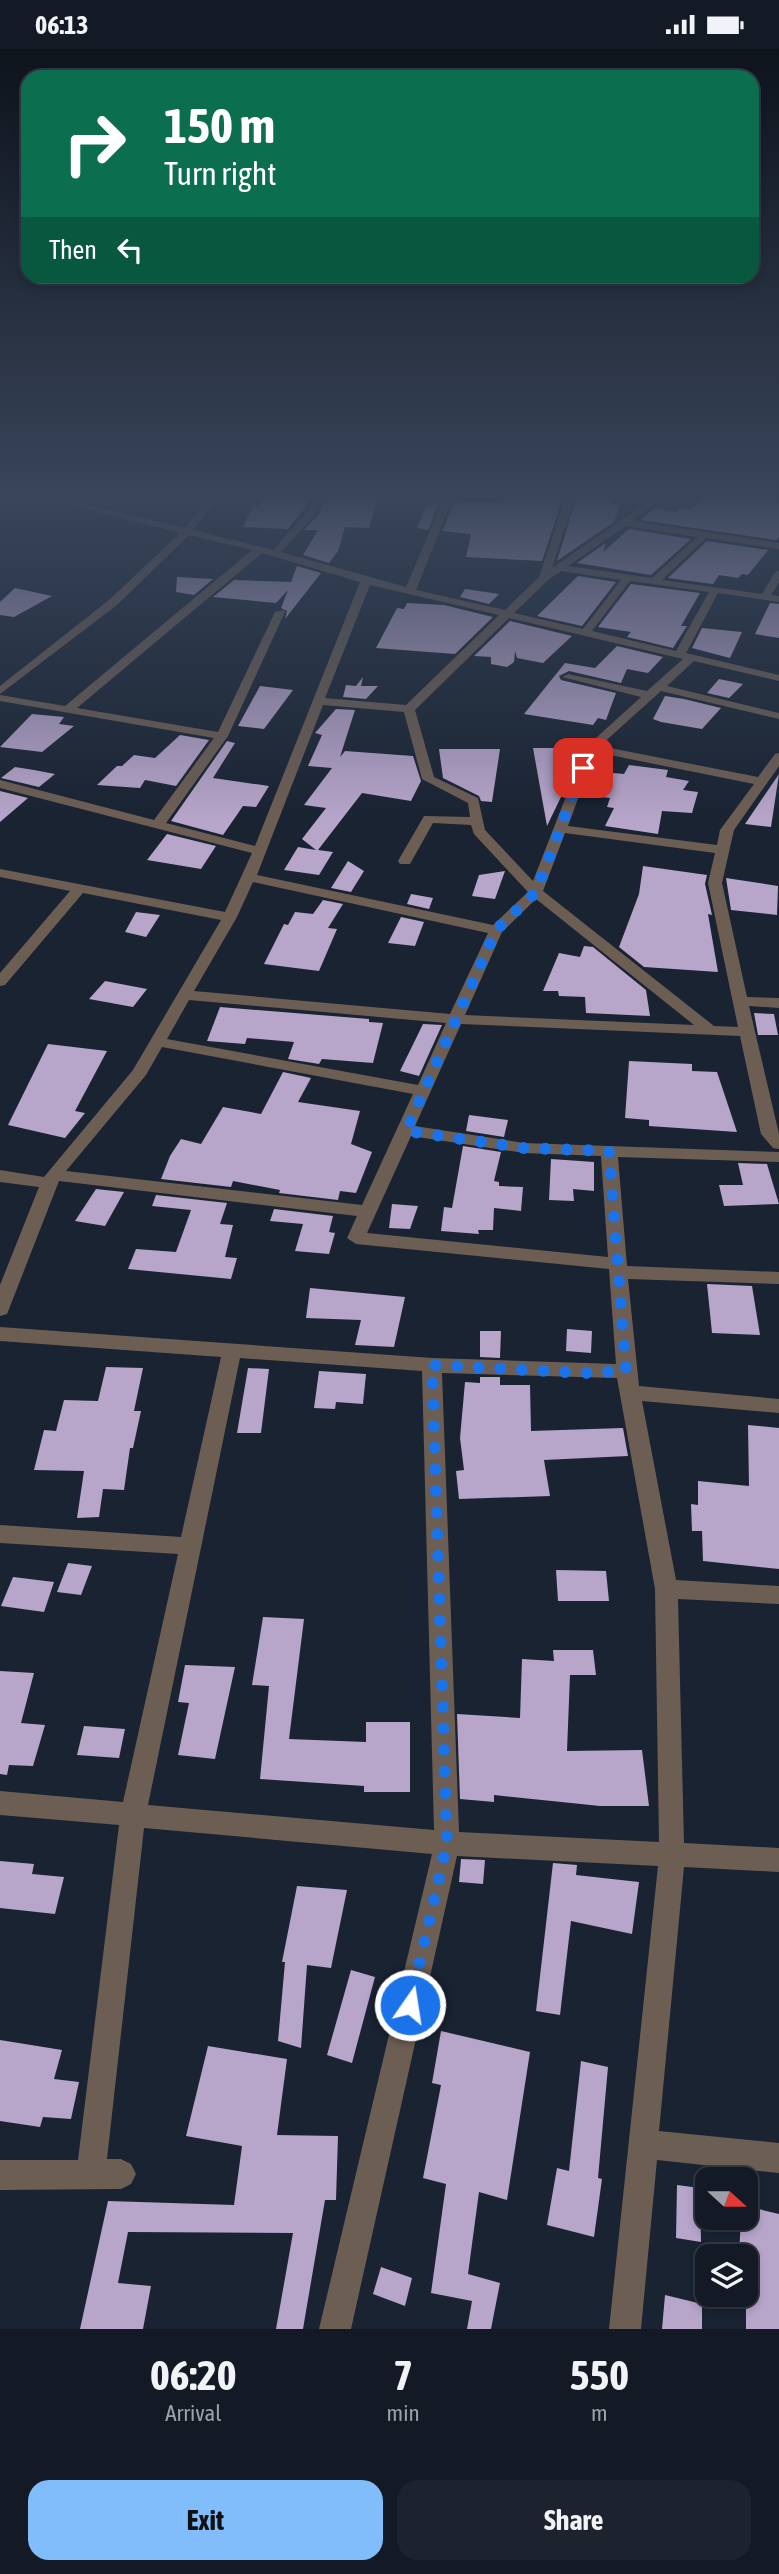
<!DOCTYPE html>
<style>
:root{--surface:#131a26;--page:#1c232e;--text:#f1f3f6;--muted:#9da1a7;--line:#323843;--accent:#81bdfa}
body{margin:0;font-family:"Asap Condensed",sans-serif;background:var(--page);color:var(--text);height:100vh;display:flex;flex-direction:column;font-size:26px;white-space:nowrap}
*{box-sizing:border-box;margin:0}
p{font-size:23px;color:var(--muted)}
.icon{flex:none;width:38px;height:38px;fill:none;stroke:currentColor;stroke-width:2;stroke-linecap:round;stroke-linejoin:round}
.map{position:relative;height:2280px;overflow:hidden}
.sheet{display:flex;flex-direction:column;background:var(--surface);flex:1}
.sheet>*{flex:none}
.banner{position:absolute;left:21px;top:21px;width:738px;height:214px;border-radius:21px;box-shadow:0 4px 10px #0003,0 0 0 2px var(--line);background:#0b6e4f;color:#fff;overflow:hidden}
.needle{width:46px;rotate:111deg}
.buttons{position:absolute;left:695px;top:2118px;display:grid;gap:14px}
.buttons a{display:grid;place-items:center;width:63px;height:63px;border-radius:14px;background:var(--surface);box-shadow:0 4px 10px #0003,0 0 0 2px var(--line);font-size:35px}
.pin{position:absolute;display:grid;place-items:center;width:60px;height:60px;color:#fff;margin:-30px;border-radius:14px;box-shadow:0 4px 10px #0006}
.me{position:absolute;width:77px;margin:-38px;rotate:13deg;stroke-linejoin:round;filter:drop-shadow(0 0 5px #0008)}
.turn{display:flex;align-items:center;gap:24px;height:147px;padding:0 28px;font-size:32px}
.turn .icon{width:91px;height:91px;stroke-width:2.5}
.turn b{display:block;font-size:49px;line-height:60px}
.then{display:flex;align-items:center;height:66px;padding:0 28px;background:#0003;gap:14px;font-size:26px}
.eta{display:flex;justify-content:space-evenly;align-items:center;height:119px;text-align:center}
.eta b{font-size:42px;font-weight:700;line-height:49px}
.button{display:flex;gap:14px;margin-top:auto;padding:14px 28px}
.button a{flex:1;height:80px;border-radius:21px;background:var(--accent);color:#111;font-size:28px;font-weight:700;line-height:80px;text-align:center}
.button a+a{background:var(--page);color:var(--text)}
.status{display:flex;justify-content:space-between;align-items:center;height:49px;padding:0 35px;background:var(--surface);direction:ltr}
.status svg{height:19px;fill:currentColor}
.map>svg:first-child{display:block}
.building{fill:#b7a5ca}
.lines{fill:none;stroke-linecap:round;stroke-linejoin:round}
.street{fill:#6d5e54;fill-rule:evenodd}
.route{stroke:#1a73e8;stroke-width:12;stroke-dasharray:0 21.6}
</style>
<div class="status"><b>06:13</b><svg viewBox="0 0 49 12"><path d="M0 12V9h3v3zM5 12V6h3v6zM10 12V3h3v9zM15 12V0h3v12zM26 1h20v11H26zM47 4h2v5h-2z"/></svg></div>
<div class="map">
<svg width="779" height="2280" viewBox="0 0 779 2280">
<rect width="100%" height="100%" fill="#192332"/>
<!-- building -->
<path class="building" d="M260,451H311L288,480L243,478L253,457L259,458Z
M325,451H377L369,479L345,478L338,502L329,514L303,506L318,481H304L319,465Z
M498,451H562L542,512L466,508L471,485L442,482L453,457H456L459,452L498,454Z
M576,451H613L612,455H621L614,473L557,512Z
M702,451H779V488L776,491L640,471L655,459L676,463L680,459L690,461Z
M427,456H438L428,481L417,479Z
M629,480L691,490L651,526L577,514L606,494L603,503Z
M707,492L768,501L748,526L742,525L738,529L719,526L713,535L668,529Z
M297,517L321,524L285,570L287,562L281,559L288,541L276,554L213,548L234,531L291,533Z
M578,527L616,533L582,577L537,567Z
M177,528L213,530L194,546L176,543Z
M631,535L700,544L681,577H687L673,599L627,588L631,583L598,578Z
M15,539L52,547L14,568L0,566V553Z
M465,540L499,545L489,555L460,548Z
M407,554L444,556L493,568L455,605L376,599L397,559L404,560Z
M770,554L779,555V589L755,585Z
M510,572L572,587L543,614L517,609L515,602L514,613L507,618L491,615V608L474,607Z
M702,579L742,583L730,609L692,599Z
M617,597L663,608L648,624L627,620L621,634L569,622L559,627L561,631L616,644L606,671L598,669L593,676L524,665L565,614L595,619Z
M363,628L361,637H378L366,650L343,648L346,636L356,637Z
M719,630L743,635L729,649L707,644Z
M260,637L293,641L264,680L238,677Z
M665,647L684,650L721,659L702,680L661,673L653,670Z
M336,660L355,661L340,708L345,702L413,707L421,732L411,752L362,744L318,801L333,803L319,826L284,821L298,798L316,801L302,790L326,759L304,756L332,719L308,717L322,686L315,684Z
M32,665L64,668L59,675L74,677L42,703L0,698Z
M180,686L209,691L176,737L145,731L140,739L97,736L117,717H122L134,706L155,709Z
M227,692L235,694L213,729L269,737L256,758L243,757L223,786L171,772Z
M533,699H575L560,719L574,721L547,777Z
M439,700H500L492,753L481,752L479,747L443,729Z
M629,716L668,721L666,728L689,732L683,741L698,743L692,764L662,762L658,785L605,777L614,759L607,758L610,749L582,746L591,722L624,725Z
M15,718L34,721L55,725L39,738L1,729Z
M779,725L771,778L745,775Z
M0,742L28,749L0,773Z
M167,785L216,797L201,820L147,811Z
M348,812L364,822L351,843L331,839Z
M643,817L707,826L705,835L712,866L708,865L718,923L644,918L619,898L639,845Z
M505,822L495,850L472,847L479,826Z
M726,829L778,837L777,866L731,861Z
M411,845L433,849L429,860L407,855Z
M323,851L343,855L328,879L337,880L319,922L264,915L284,875L288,876L295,863L313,865Z
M136,863L160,866L146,888L125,883Z
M401,868L424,873L415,897L388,894Z
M584,897L593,898L646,941L650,967L586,964L585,948L559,947L558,942H543L559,904L580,908Z
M105,932L147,940L133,958L89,950Z
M220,958L369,970V973L383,974L373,1014L322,1010L319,1015L288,1010L294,993L247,989L245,995L207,992Z
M754,964L774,965L778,986H758Z
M423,975L442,976L419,1027L400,1022Z
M48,995L107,1002L75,1062L85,1064L65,1089L8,1076Z
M629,1012L692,1015V1022L717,1023L737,1083L649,1077V1071L625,1069Z
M283,1023L311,1029L298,1053L360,1062L351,1095L372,1103L356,1144L340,1142L338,1151L279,1144L280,1141L233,1132L231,1138L161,1130L170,1107L181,1090L201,1095L223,1058L261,1065Z
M469,1066L508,1071L504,1088L466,1082Z
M463,1097L501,1103L494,1132L499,1133V1137L523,1138L521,1162L494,1159L493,1181H478L479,1185L441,1182L444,1158L452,1159Z
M551,1110L594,1113V1142L573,1140L574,1152L549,1151Z
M738,1114L767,1115L779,1155L724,1157L719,1136H743Z
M96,1140L124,1143L105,1177L75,1172Z
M156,1146L227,1154L220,1175L233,1176L225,1208L237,1209L231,1230L128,1220L136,1200L176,1203L191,1161L152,1157Z
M392,1155L418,1157L410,1180L389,1179Z
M274,1160L333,1167L329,1183L335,1184L329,1205L295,1202L303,1175L270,1172Z
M707,1235L752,1237L760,1286L712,1284Z
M310,1239L405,1248L394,1298L355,1296L361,1271L306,1269Z
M567,1280L592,1282L591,1304L566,1302Z
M480,1282H501L500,1309L480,1308Z
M106,1318L143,1319L134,1362H141L133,1399H130L124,1441L103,1440L99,1468L77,1469L84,1422L34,1421L44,1381L56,1382L64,1351L98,1352Z
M248,1319L269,1320L261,1384H237Z
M319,1322L366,1325L363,1355L336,1353L335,1360L314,1359Z
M480,1328H500V1336H530L531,1382L623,1379L628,1407L544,1411L550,1447L459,1450L456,1422L464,1421L460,1389L465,1333L480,1334Z
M748,1376L779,1379V1520L703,1512L702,1482H692L691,1455L698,1456V1432L749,1437Z
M68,1514L92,1517L81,1546L57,1543Z
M556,1521L606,1522L609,1552H558Z
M13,1528L54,1533L44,1563L1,1557Z
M263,1568L304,1570L289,1690L366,1693V1673H410V1743H364V1737L260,1730L269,1637L252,1636Z
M553,1601H593L596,1626H570L567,1702L642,1701L649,1757H600L494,1746V1753L460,1750L457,1665L520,1669L522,1610L554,1612Z
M185,1616L235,1618L215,1710L178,1706L189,1654L178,1653Z
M0,1622L34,1624L21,1674L45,1676L33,1717L9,1716L7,1726L0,1725Z
M84,1677L125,1680L119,1709L77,1706Z
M461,1810L485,1811L483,1835L459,1833Z
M0,1812L34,1815L32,1825L64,1828L55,1865L0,1859Z
M553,1814L577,1816L576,1826L639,1833L632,1885L571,1872L560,1966L536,1962Z
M297,1837L347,1841L331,1919L307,1916L301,1999L278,1992L285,1913H282Z
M351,1921L375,1928L352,2014L327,2006Z
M441,1982L530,2003L507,2151L479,2143L468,2225L500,2234L491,2280H467L472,2252L431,2244L446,2135L423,2129L441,2036L432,2034Z
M0,1991L62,2001L54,2030L79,2033L71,2070L43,2068L40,2078L0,2072Z
M208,1997L287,2010L277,2086L338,2087L336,2151H325L303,2280H276L293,2184L128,2183L118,2234L151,2237L143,2280H80L108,2152L234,2156L242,2097L186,2087Z
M581,2012L608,2018L598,2129L602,2130L594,2188L547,2176L557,2119L569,2122Z
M677,2136L700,2139L701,2193L676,2189Z
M746,2157L779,2165V2280H746V2207H739L741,2168H746Z
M381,2218L412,2229L405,2257L373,2245Z
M665,2246L702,2255V2280H662Z"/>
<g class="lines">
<!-- street -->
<path class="street" d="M53,451H70L185,479L207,451H216L193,481L273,501L310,460L314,451H323L317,463L281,503L406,538L443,451H452L416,541L505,561L539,528L565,451H574L552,519L650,451H661L632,472L779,494V500L706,489L662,531L762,545L775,523L779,522V533L771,546L779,547V553L718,544L686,604L779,626V632L694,612L667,637L779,664V670L661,642L600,697L758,728L775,705L779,704V717L734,781L722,834L747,948L779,949V959L749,957L779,1085V1100L773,1099L761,1085L740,987L461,975L415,1077L524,1094L779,1103V1113L618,1108L627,1217L779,1223V1235L628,1230L639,1337L779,1350V1364L642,1352L676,1531L779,1537V1555L678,1550L684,1794L779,1799V1823L684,1818L659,2082L779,2094V2124L657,2111L641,2280H609L658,1817L457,1807L351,2280H319L432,1805L144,1779L107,2110H121L131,2115L136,2125L131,2135L121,2140L0,2141V2111H78L119,1776L0,1766V1742L123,1753L178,1505L0,1494V1476L181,1488L221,1308L0,1292V1278L432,1309L616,1315L609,1220L356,1195L347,1189L357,1167L59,1132L9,1260L7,1265L0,1267V1236L39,1138L0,1133V1121L44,1128L133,1021L221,871L83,844L5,936L0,937V924L70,842L0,828V820L225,863L252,804L0,739V731L154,771L214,689L0,652V646L65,657L252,501L189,486L117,556L0,645V637L109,551L180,484ZM626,477L697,488L652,529L568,517ZM262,504L360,533L255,797L166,774L228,687L285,563L284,561L275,563L218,683L77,659ZM561,522L621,531L583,580L514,564L548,531ZM630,532L709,543L676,602L592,582ZM370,536L499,566L406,656L325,649ZM509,569L683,610L647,642L568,625L562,628L641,648L585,699L533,832L485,781L478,749L434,728L415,661ZM323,656L404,663L422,730L468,754L470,768L424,767L398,812L400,815H410L433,774L471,776L474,785L528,843L493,876L257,826ZM595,703L754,735L720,781L717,796L568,777ZM565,784L715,804L708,834L738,978L714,977L543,842ZM253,833L488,884L450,965L194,942L237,868ZM536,850L694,976L465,966L502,883ZM189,951L446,974L418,1036L167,990ZM162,998L413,1045L362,1156L66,1122L146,1026ZM411,1087L524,1104L601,1107L608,1208L367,1184ZM240,1309L422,1322L434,1781L148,1756ZM442,1324L617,1329L655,1540L659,1793L459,1783Z"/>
</g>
<!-- sky -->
<linearGradient id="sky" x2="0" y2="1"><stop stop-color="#0e131c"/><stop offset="0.58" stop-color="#38455a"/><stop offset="1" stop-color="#38455a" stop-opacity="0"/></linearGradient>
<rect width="779" height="771" fill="url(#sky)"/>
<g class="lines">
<!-- route -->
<path class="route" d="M410,1956L447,1794L432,1316L584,1324L626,1322L609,1102L524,1099L406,1082L496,881L536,843L583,719"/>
</g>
</svg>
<div class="buttons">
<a><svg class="needle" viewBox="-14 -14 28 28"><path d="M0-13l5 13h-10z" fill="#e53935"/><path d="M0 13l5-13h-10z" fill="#9da1a7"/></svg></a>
<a><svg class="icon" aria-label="layers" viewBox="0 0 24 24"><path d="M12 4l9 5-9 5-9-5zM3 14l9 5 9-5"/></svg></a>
</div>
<div class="pin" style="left:583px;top:719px;background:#d93025"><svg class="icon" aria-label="arrive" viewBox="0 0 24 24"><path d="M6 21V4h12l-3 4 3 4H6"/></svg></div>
<svg class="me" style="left:410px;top:1956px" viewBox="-20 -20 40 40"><circle r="17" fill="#1a73e8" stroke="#fff" stroke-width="3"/><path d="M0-11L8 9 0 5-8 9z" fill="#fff"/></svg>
<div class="banner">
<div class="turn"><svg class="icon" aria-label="right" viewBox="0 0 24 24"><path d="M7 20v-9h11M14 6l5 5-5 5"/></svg><div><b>150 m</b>Turn right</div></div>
<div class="then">Then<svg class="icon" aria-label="left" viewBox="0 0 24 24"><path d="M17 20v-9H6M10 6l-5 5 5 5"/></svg></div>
</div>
</div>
<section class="sheet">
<div class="eta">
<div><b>06:20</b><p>Arrival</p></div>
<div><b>7</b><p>min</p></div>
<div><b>550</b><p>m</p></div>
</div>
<div class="button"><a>Exit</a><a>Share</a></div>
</section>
